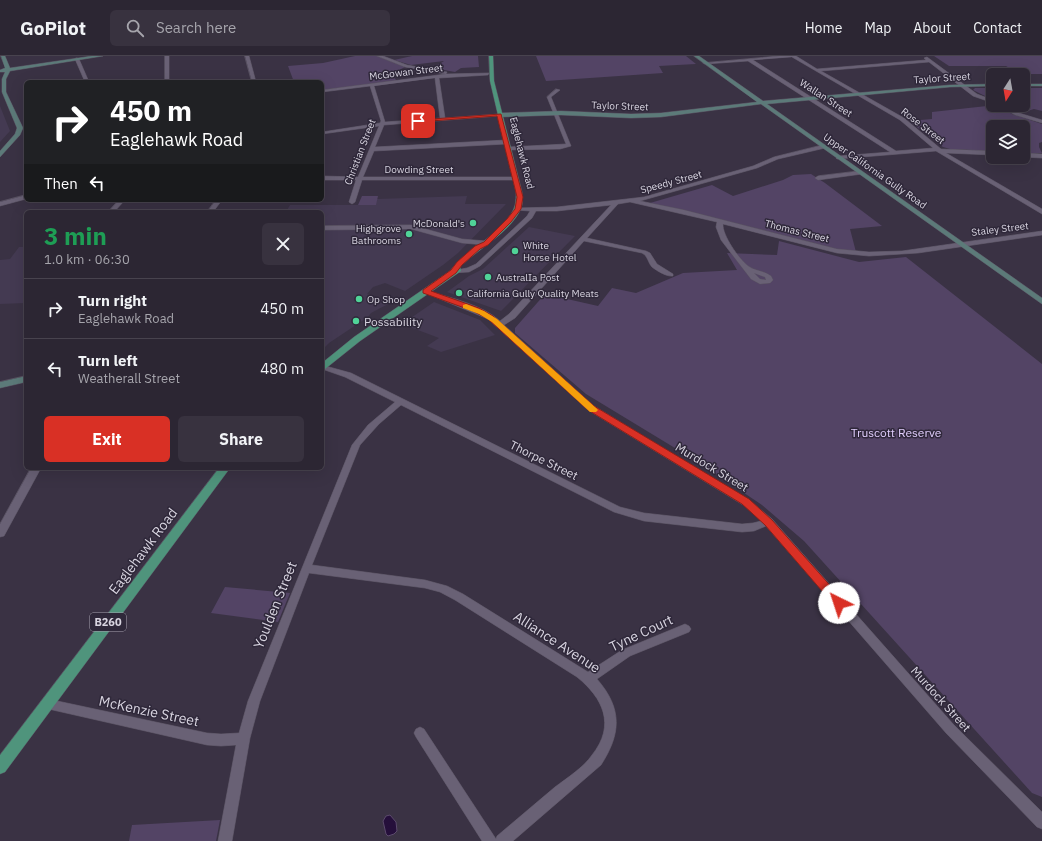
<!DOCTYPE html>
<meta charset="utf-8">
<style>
:root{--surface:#2c2633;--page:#38323f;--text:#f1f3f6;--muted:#a6a5ac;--line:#48434e;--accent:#d93025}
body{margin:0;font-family:"IBM Plex Sans",sans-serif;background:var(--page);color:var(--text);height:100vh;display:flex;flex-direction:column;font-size:15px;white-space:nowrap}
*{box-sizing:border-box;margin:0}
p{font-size:13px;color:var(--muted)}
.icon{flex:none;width:22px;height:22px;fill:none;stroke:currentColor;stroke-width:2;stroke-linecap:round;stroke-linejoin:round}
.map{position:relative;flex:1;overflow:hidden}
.drawer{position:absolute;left:24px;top:154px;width:300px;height:260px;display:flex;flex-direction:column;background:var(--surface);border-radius:6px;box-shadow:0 4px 16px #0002,0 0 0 1px var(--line)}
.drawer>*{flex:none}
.hud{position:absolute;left:24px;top:24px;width:300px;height:122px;border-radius:6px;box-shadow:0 4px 16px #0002,0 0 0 1px var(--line);background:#202124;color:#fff;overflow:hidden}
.needle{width:26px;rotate:191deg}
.buttons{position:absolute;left:986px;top:12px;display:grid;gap:8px}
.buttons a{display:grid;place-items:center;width:44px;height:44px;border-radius:6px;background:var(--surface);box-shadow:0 4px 16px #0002,0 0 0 1px var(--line);font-size:20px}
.pin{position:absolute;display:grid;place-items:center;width:34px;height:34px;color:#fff;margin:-17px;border-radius:8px;box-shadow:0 2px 6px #0006}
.me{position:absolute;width:44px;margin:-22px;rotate:319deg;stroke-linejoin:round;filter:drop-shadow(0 0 3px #0008)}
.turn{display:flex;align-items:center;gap:14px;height:84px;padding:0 20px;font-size:18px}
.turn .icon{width:52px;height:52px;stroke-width:2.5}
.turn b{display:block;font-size:28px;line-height:34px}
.then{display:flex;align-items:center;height:38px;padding:0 20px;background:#0003;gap:8px;font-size:15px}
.round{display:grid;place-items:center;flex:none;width:42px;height:42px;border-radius:6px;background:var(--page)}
.head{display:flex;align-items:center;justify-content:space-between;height:68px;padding:0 20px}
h1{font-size:24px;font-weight:800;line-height:30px;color:#1e9e55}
.action{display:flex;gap:8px;margin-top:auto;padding:8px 20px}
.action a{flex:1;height:46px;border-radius:6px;background:var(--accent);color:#fff;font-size:16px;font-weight:800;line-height:46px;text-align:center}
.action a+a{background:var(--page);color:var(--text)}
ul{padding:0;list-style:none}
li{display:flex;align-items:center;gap:12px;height:60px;padding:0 20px;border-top:1px solid var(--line)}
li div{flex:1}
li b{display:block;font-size:15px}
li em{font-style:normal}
header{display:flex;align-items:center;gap:24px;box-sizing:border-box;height:56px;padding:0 20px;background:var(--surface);border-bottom:1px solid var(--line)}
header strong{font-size:19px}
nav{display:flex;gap:22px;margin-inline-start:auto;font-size:14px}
.search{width:280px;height:36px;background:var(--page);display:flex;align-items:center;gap:10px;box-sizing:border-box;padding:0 14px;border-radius:6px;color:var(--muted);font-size:15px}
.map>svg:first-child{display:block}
.built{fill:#443a52}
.green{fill:#534465}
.water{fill:#250f3b;stroke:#5b4a6c}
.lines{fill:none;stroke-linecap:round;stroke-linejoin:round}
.street-casing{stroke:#585161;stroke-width:1}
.secondary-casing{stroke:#585161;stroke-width:1}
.primary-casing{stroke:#585161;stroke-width:1}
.street{fill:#696175;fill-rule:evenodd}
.secondary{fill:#5c7a79;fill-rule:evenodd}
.primary{fill:#4f947c;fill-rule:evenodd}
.route{fill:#d93025;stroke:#8d1f18}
.slow{fill:#f59e0b}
.poi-dot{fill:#50d398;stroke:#2f283a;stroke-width:1.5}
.labels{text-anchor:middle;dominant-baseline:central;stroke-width:3;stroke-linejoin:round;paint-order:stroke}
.far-street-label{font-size:10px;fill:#d8d4e0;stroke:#2f283a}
.far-poi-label{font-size:10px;fill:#d8d4e0;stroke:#2f283a;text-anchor:start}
.shield{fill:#2f283a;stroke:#a5a0ae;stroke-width:1}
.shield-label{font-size:11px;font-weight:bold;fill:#d8d4e0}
.poi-label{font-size:12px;fill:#d8d4e0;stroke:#2f283a;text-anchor:start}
.park-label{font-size:12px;fill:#e0cdfc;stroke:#2f283a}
.street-label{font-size:12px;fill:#d8d4e0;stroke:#2f283a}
.near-street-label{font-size:14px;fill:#d8d4e0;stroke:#2f283a}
</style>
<header>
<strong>GoPilot</strong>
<div class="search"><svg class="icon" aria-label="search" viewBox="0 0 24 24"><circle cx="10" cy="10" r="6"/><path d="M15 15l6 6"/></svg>Search here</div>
<nav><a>Home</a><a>Map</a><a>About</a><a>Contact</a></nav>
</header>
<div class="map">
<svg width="1042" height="785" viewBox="0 0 1042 785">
<rect width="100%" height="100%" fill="#3a3244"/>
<!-- built -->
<path class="built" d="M0,50L10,75L0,86Z
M467,140L465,148H506L458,197L443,209L405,235L385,227L373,231L367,238L390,247L371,257L368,261L329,287L322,294V156H286L290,149H375L377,143Z
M529,171L575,180L501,255L447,236L469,220L483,213Z
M19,191H26V247L0,248V204L10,203Z
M434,246L480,264L495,279L441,296L427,290L439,282L402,268Z"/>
<!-- green -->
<path class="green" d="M355,0H377L405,11L391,18L397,25L322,34V26H294L288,10L323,7Z
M412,0H478L479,11L461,12L455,16L433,12L444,5L411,9L394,4Z
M536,0H686L696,8L659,10L663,17L546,25Z
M934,0H1042V18H1020L1006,10H949Z
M975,32H993V44L973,34Z
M1023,32H1042V55L1034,53L1021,57L1005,49H1023Z
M996,49L1012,58L1042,68V86L1039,87V91L1042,97H1023V71H993V95L950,93L943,91L909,65L932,63V56Z
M811,118L825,127L882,170L850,173L856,196L837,193L650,147L712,129L733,140L783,124L793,119Z
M362,140H378L376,149H358Z
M779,185L859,206L906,201L1042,308V741L1032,737L804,485L762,449L698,406L586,338L515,277V272L545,238L598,250L612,232L636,237L683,217L737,214L727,197L777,199Z
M225,531L290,537L278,566L211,557Z
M220,764L216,785H129L132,769Z"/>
<!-- water -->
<path class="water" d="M390,759L396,766L397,775L394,778L388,780L386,778L383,765L386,760Z"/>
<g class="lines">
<defs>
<path id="street" d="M165,0H169V26H165Z
M245,0H249L256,26H252Z
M377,0H383L407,9L447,16L446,18L489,17L488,19L439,22L445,62L499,58L501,59L499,60L384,69L375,91L506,84L509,86L506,88L374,95L363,121H516L519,123L518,124H362L355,146L352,148L349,146L356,124H322V120L358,121L379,70L322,78V76L380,67L381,65L370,30L322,36V34L446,18L405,11ZM435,22L440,62L385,66L374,30Z
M779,0H796L817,13L926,4L924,2L927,1L977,38L993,44V47L973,40L929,6L821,15L904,62L941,93L993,95V99L946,97L1042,153V158L936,95L837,103L836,102L839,100L890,96L748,5L705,8L703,7ZM792,1L900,64L933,92L896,95L753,4Z
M77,2L79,3L89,26H85L75,3Z
M556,33L560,34L551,41L571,90L560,93L506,94L505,93L508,91L566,88L547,41Z
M998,49H1003L1019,57L1042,64V67L1015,59Z
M823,89L825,90V92L778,103L757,112L640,145L684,154L837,193L869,196L902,195L1042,175V179L918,197L869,200L837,197L723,168C722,179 739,203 748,210C755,215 765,215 771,220L773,224L770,227L760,228L751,223L721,184L716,171L717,166L630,146L618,148L587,182L646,195L650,197L657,208L673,218V220C667,221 657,215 652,211C648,207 648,200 642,197L584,185L515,262L504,269L594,350L754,448L772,463L954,669L1042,756V773L1037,771L946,677L766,470L754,475L742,476L644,465L614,456L401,349L379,368L360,389L312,509L425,524L447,530L463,538L588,616L622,594L685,568L689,570L691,573L689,576L630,600L597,623C623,653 621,678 601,709L513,785H482L416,681L414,677L416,673L420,671L424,673L496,783L497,780C516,764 536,747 555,731C567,722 584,711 592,699C616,669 603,642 577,621L455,544L440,536L425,532L309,517L260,645L250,682L232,785H218L236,689L221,690L207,689L44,652L42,648L44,644L48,643L207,677L221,678L239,677L248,645L352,389L368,369L395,346L345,321L322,313V309L351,317L620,451L644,457L742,468L753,467L761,465L748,452L588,354L488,263L423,236L424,235H428C451,242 483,249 500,265L509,258L611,149L557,155H536L532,162L480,210L469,216L451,217V215L467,212L476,208L527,160L530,155L516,154V152L557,151L644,141L753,110L774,101ZM754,217L765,221L766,224L760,223Z
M1023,97L1042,98V102L1023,101Z
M860,115L863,117L862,118L818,124L815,122L818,120Z
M26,139V143L0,150V146Z
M119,144H125L114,156H108Z
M216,144H222L213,156H207Z
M411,169L462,183L486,185L489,187L486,189L462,187L411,173L322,174V170Z
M31,412H41L4,480L0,481V468Z"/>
<path id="secondary" d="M1,0H5L10,12L92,0H103L10,15L6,23V36L23,72L20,79L0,101V95L15,78L17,72L2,36V23L5,16H0V14L5,12Z
M694,0H699L763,45L950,29L993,28V30L950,31L767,48L1042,242V248L761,48L661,61L631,62L561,59L499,61L496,59L499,57L561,55L631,58L661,57L757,46Z
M1023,28H1042V30H1023Z
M26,320V326L0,332V326Z"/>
<path id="primary" d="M489,0H493L494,25L522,136C522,140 523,145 522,149C516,172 480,192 463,208L460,211L461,215L360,285L325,313L322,314V307L354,281L450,215C466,194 509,173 515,149C516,145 516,140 516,136L490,25Z
M219,412H230L5,716L0,718V699Z"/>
</defs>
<!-- street casing -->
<use href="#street" class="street-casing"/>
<!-- secondary casing -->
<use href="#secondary" class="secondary-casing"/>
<!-- primary casing -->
<use href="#primary" class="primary-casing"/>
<!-- street -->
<use href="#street" class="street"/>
<!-- secondary -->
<use href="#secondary" class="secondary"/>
<!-- primary -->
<use href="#primary" class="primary"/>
</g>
<!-- route -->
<path class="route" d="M501,58L523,141L521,153L511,166L488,189L480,193L462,209L456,217L431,235L479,252L493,260L594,350L749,443L772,464L843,544L845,547L843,550L839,551L835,550L765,469L742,448L588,354L488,263L473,255L423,237V234L451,214L457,206L475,190L484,186L507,163L515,153L517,141L497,60L418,66L416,65L418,64Z"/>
<!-- slow -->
<path class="slow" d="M466,248L484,255L497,263L596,352L598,354L596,356H590L492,266L479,258L463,252V249Z"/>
<!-- markers -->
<g class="poi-dot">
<circle cx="473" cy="167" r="4"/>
<circle cx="409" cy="178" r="4"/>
<circle cx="515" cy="195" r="4"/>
<circle cx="488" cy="221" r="4"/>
<circle cx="459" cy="237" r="4"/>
<circle cx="359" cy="243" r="4"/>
<circle cx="356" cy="265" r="4"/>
</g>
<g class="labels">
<!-- far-street labels -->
<g class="far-street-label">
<text transform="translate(406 16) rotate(-7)">McGowan Street</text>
<text transform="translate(942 22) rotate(-4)">Taylor Street</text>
<text transform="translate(826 42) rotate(33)">Wallan Street</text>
<text transform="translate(620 50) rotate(2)">Taylor Street</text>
<text transform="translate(923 70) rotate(38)">Rose Street</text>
<text transform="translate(360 96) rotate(-69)">Christian Street</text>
<text transform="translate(522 97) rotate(76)">Eaglehawk Road</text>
<text x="419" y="113">Dowding Street</text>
<text transform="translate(875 115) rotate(35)">Upper California Gully Road</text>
<text transform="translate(671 126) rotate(-15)">Speedy Street</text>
<text transform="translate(1000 173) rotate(-7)">Staley Street</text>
<text transform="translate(797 175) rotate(14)">Thomas Street</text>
</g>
<!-- far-poi labels -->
<g class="far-poi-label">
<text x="465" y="167" text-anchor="end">McDonald's</text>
<text x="401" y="172" text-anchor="end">Highgrove<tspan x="401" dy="12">Bathrooms</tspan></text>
<text x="523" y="189">White<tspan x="523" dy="12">Horse Hotel</tspan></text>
<text x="496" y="221">AustralIa Post</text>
<text x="467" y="237">California Gully Quality Meats</text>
<text x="367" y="243">Op Shop</text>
</g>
<!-- shield labels -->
<rect class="shield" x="90" y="557" width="36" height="18" rx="3"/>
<g class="shield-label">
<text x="108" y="566">B260</text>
</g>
<!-- poi labels -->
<g class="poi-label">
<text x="364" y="265">Possability</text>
</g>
<!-- park labels -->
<g class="park-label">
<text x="896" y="376">Truscott Reserve</text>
</g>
<!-- street labels -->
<g class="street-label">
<text transform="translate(544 404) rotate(26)">Thorpe Street</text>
<text transform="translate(712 411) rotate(31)">Murdock Street</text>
<text transform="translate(941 643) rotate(48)">Murdock Street</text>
</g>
<!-- near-street labels -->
<g class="near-street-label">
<text transform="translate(143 495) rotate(-53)">Eaglehawk Road</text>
<text transform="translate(275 549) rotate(-68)">Youlden Street</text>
<text transform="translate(641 577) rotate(-25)">Tyne Court</text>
<text transform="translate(557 586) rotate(33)">Alliance Avenue</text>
<text transform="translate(149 655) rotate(12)">McKenzie Street</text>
</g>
</g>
</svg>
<div class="buttons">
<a><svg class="needle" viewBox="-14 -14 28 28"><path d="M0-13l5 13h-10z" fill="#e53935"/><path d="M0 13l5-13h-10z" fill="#a6a5ac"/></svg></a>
<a><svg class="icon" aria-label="layers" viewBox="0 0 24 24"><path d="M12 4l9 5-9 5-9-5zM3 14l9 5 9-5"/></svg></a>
</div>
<div class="pin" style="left:418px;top:65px;background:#d93025"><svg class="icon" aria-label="arrive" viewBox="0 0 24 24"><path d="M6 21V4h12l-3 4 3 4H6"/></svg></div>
<svg class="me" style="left:839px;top:547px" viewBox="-20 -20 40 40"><circle r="19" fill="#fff"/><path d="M0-13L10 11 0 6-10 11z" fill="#d93025"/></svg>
<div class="hud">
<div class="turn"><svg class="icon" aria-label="right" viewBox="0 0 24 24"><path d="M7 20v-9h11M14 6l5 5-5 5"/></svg><div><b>450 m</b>Eaglehawk Road</div></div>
<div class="then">Then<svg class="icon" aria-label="left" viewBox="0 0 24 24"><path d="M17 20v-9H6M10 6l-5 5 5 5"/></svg></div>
</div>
<section class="drawer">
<div class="head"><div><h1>3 min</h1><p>1.0 km · 06:30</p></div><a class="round"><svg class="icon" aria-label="close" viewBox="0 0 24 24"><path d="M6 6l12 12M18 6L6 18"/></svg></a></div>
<ul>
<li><svg class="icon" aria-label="right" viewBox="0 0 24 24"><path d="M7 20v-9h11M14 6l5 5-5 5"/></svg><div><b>Turn right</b><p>Eaglehawk Road</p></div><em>450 m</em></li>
<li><svg class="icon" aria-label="left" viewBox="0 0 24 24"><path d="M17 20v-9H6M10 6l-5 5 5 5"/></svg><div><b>Turn left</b><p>Weatherall Street</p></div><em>480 m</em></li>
</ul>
<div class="action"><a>Exit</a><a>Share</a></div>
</section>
</div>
